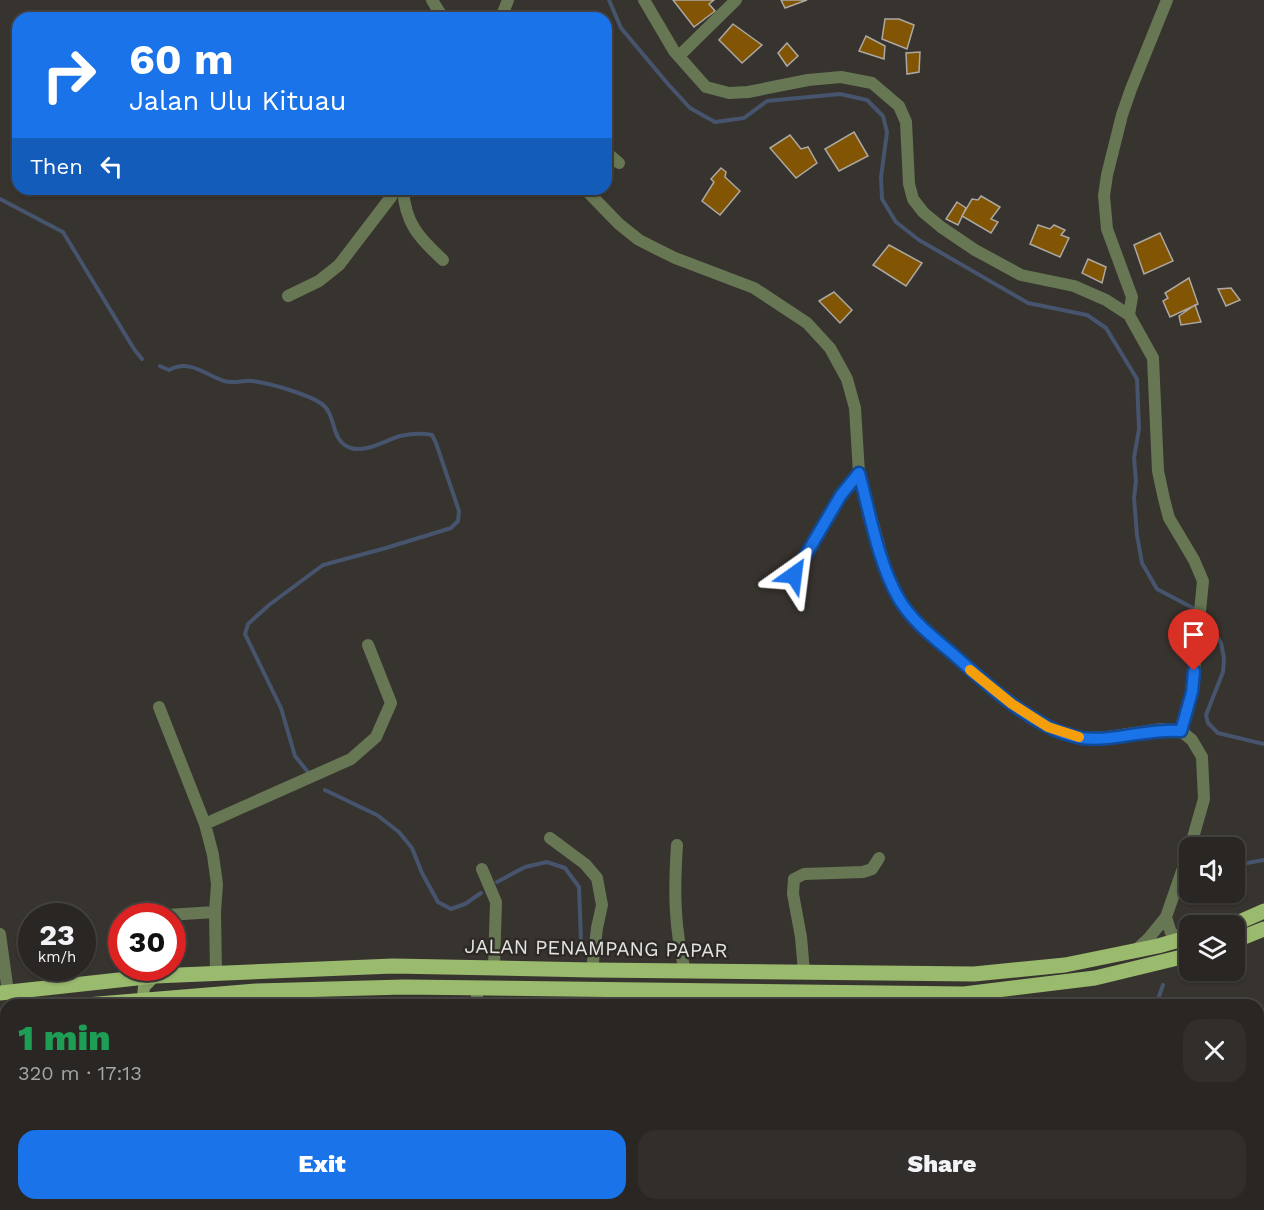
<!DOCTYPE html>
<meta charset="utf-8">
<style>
:root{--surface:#292623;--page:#312e2b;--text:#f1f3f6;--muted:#a5a5a6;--line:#454341;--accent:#1a73e8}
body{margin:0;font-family:"Work Sans",sans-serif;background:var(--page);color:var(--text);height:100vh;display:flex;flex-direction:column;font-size:22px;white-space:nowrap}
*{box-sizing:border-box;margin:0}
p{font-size:20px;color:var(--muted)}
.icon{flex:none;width:33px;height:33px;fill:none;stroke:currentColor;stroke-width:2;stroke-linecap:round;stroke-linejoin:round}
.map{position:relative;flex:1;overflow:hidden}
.side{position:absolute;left:0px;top:999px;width:1264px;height:212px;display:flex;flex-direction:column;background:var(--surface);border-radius:18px 18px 0 0;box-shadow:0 2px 4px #0004,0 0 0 2px var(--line)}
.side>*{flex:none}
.banner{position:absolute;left:12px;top:12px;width:600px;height:183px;border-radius:18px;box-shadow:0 2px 4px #0004,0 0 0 2px var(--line);background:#1a73e8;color:#fff;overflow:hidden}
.buttons{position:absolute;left:1179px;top:837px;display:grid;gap:12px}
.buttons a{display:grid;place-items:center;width:66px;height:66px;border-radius:12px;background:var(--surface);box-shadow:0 2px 4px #0004,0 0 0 2px var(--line);font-size:30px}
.speed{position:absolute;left:18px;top:903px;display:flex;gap:12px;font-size:30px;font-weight:700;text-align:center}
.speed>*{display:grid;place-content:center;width:78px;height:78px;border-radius:50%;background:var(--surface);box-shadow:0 2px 4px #0004,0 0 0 2px var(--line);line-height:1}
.speed small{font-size:15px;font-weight:400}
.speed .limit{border:9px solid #d22;background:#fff;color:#111}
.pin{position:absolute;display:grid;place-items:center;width:51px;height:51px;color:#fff;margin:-62px -26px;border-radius:50% 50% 50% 0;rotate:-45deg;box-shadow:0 0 6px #0007}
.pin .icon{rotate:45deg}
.me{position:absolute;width:66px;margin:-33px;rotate:31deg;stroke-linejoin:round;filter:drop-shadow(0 0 4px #0008)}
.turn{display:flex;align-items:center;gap:21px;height:126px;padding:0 18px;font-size:27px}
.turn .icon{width:78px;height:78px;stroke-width:2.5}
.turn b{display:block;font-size:42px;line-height:51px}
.then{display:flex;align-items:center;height:57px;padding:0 18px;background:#0003;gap:12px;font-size:22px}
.round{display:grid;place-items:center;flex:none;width:63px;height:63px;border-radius:18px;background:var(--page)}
.headline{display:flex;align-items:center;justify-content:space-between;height:102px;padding:0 18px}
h1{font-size:36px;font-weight:800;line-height:45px;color:#1e9e55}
.action{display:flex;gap:12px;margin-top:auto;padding:12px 18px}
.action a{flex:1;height:69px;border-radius:18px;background:var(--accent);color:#fff;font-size:24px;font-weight:800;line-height:69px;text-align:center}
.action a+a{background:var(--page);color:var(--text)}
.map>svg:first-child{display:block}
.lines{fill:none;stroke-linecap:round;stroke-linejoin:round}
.stream{stroke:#46546d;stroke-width:4}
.building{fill:#815503;stroke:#aca8a4;stroke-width:1.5}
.street{stroke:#677753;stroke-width:12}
.secondary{stroke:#849d62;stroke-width:12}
.primary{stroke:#9aba6d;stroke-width:15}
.route-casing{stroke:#114b97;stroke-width:15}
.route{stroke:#1a73e8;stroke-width:10}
.slow{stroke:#f59e0b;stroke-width:10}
.labels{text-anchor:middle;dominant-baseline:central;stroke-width:5;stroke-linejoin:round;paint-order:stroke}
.street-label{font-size:20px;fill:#e6e4e2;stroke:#2d2926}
</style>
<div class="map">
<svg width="1264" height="1210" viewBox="0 0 1264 1210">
<rect width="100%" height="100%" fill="#37332f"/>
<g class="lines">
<!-- stream -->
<path class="stream" d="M609,0L621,28L668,84L690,108L715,122L744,118L767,101L840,94L867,100L883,116L887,132L881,177L882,199L896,222L919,240L1028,303L1087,315L1106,328L1137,379L1139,429L1134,458L1136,481L1134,498L1137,535L1142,563L1157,589L1193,608L1197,613
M0,199L63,232L134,349L142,359
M160,366L169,370C191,359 203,374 224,381C233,384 243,380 252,381C269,383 308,394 322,404C337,415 330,442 351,448C366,453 386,440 400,436C410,434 422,433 432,435L436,443L459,511L458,521L451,528L386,548L323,565L269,605L248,624L245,634L281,708L295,756L308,772
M1202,618L1215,633L1221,643L1224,658L1223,672L1206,715L1208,723L1218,733L1264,744
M325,790L377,815L399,832L412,848L422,873L438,902L451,909L465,904L481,893
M1234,863H1247L1264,860
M497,882L525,867L547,862L565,868L579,887L581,941
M1190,902L1191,892
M1156,1005L1163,985
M605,1204V1210"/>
</g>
<!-- building -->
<path class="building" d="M673,0H714L709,4L715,11L694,27Z
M781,0H807L785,8Z
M885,19H899L914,25L907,49L882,39Z
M733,24L762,45L742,63L719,40Z
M866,36L885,46L884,59L859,51Z
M787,43L798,56L787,66L778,53Z
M920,52L919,72L907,74L906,53Z
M854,132L868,156L839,171L825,149Z
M790,135L801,149L808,147L817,163L796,178L770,148Z
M721,168L726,172L725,177L740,191L720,215L702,201L714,182L711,179Z
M981,196L1000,207L991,219L998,222L991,233L962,216L972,199L978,200Z
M957,202L966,208L958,225L946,219Z
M1038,225L1050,229L1054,225L1065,230L1061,235L1069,238L1060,257L1030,244Z
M1160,233L1173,261L1144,274L1134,245Z
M889,245L922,263L906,286L873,265Z
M1088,259L1106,267L1102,283L1082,273Z
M1189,278L1198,304L1170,317L1163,301L1168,298L1165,293Z
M1231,288L1240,300L1226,306L1218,289Z
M834,292L852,310L840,323L819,301Z
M1195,305L1201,322L1181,325L1179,316Z
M74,1204H97L96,1210Z
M661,1204H696L694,1210H672Z
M705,1204H725L722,1210H704Z
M162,1205L163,1210H137Z"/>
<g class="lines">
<!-- street -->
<path class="street" d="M432,0L443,18
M644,0L674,51L706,87L729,93L748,92L808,80L841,77L872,83L899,106L906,122L909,184L913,199L923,212L941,227L975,250L1021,275L1074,286L1106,300L1129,315L1153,358L1158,471L1164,499L1169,518L1194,560L1203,581L1192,692L1181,731
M501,18L508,0
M679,56L736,0
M606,152L619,163
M403,189C405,223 419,238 443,260
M585,189L619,224L639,240L675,258L754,288L807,323L830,348L847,379L855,408L859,473L887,574L900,600L917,623L977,676L1012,704L1048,727L1081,738L1108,737L1161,729L1181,731L1192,740L1202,757L1204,799L1190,848
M288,296L319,281L339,265L391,197L395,189
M1129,315L1132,297L1107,229L1104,196L1107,175L1122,115L1131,89L1167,0
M793,575L841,495L859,473
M159,707L205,824L213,855L217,884L215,912L216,972
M205,824L351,759L376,737L391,703L368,645
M550,838L585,864L597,878L602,905L597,928L592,970
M677,845C674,890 674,927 685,971
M482,869L496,902L494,967
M152,916L215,912
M1166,917L1171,933L1184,939
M0,934L8,992
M1136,950L1148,939L1166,917L1190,848
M804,972L801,937L793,894L794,879L804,874L863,872L872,869L879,858
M812,992L813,1005
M477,1005V988"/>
<!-- secondary -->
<path class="secondary" d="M142,1005L144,987L155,976
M191,1204L193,1210"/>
<!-- primary -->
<path class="primary" d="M1230,926L1264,911
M1234,941L1264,929
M0,993L155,976L393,966L592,970L974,974L1065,965L1158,946L1190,937
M86,1005L256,991L404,987L964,994L1095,978L1190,955
M0,1016L6,1015"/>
</g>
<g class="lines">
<defs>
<path id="route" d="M794,575L841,495L859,473C870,513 878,563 899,599C912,621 934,638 953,654C982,680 1012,708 1047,726C1056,731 1071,736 1082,738C1115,742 1148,728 1181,731L1192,692L1194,671"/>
</defs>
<!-- route casing -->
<use href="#route" class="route-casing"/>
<!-- route -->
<use href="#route" class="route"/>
<!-- slow -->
<path class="slow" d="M970,670L1012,704L1048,727L1079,737"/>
</g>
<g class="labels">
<!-- street labels -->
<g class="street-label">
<text transform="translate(596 948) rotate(1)">JALAN PENAMPANG PAPAR</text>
</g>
</g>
</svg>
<div class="buttons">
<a><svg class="icon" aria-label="sound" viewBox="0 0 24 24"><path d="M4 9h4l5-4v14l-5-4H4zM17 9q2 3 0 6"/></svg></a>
<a><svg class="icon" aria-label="layers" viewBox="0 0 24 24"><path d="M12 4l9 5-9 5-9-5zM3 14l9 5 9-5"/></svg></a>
</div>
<div class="speed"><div>23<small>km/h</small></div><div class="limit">30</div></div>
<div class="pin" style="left:1194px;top:671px;background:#d93025"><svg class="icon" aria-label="arrive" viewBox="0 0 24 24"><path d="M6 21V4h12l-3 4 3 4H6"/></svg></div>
<svg class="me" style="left:794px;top:575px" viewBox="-20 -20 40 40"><path d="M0-17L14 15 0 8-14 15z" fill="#1a73e8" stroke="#fff" stroke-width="4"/></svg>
<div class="banner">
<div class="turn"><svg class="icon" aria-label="right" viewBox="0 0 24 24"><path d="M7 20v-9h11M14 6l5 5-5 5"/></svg><div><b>60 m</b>Jalan Ulu Kituau</div></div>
<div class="then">Then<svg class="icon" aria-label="left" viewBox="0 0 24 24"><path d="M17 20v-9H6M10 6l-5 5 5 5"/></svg></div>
</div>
<section class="side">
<div class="headline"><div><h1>1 min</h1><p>320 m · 17:13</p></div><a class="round"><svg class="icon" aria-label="close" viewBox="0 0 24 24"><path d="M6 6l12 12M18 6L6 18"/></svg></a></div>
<div class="action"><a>Exit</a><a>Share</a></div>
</section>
</div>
